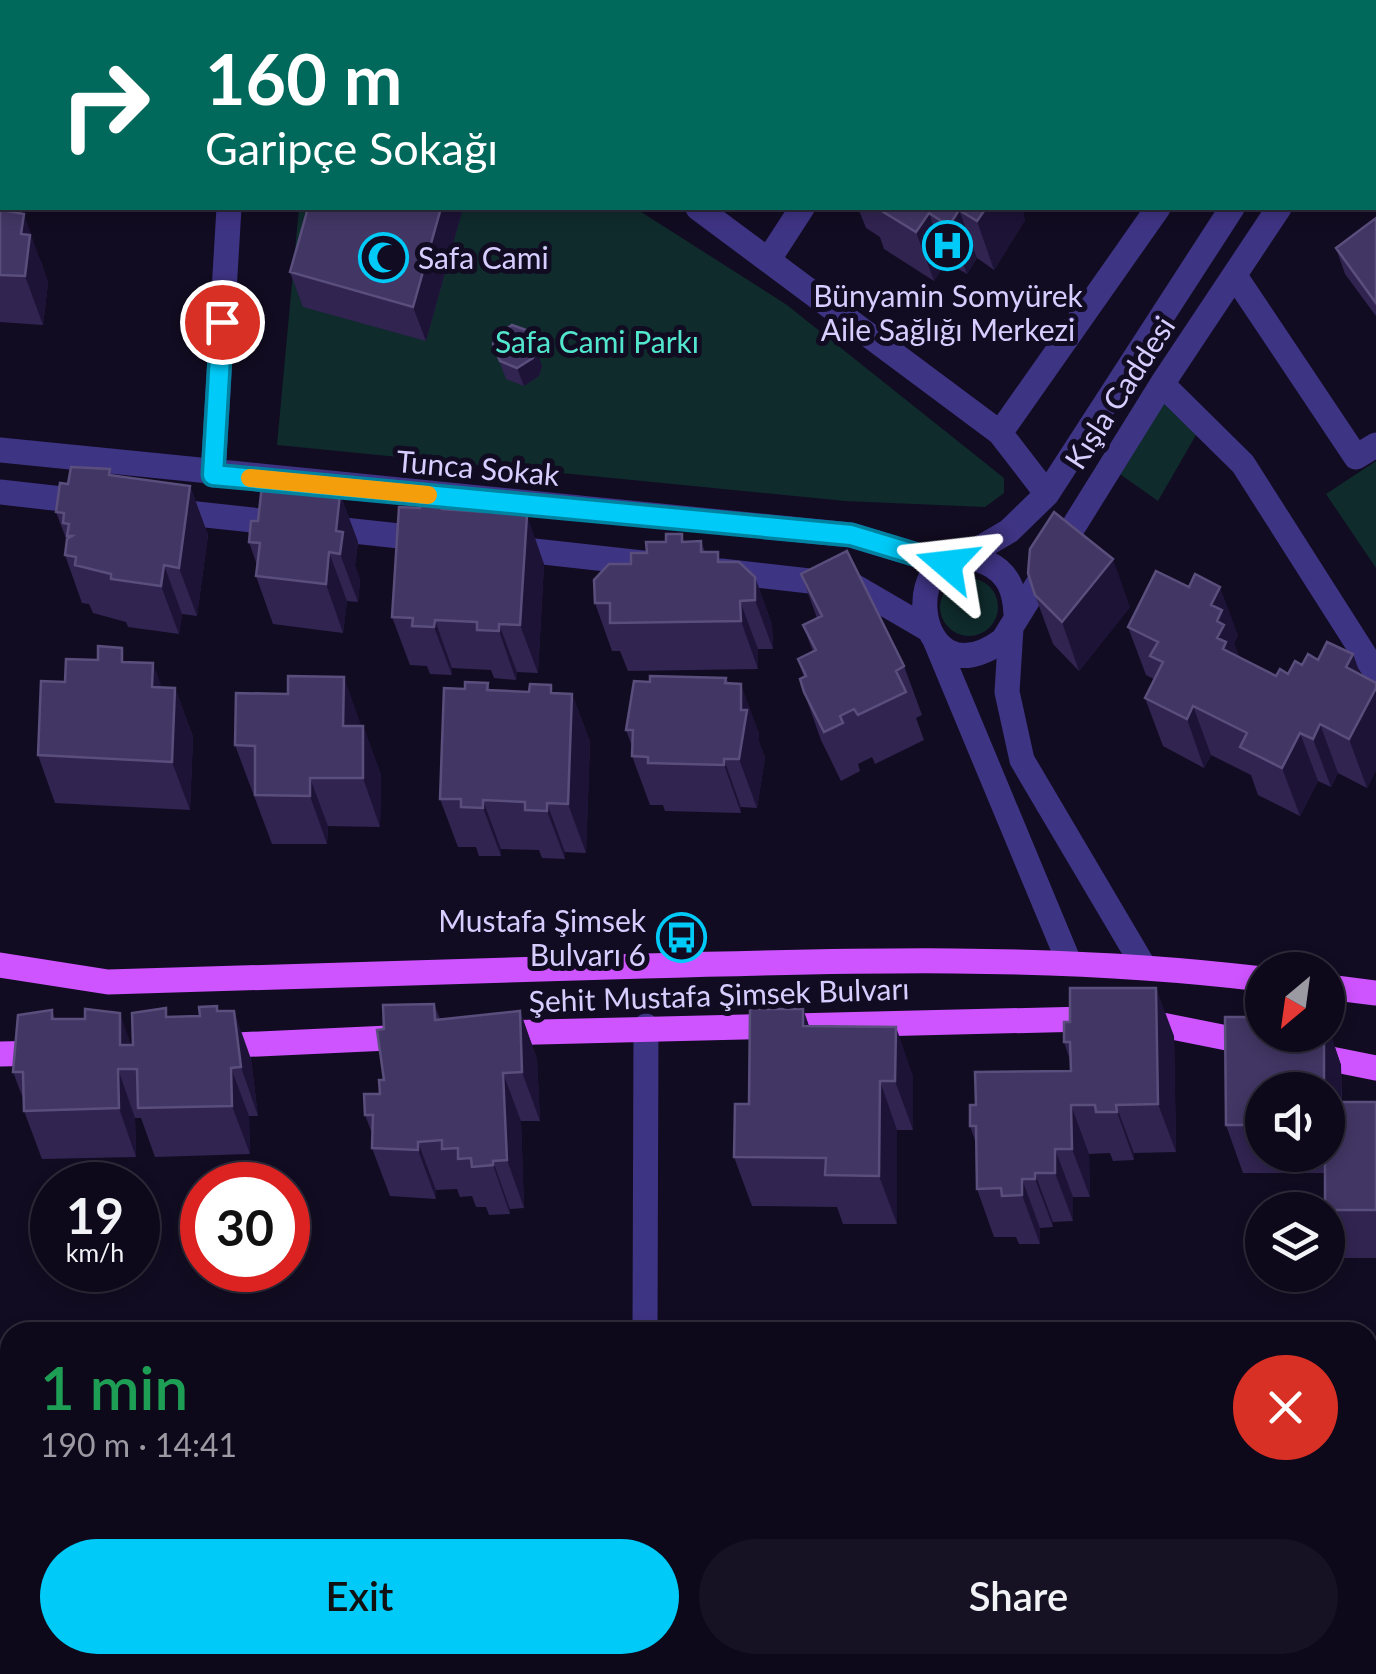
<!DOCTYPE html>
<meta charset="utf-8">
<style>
:root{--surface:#0e091a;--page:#171223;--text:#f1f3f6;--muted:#9b9aa2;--line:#2e2a39;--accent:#00caf8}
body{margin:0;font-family:Lato,sans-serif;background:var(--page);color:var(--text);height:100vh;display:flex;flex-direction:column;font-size:38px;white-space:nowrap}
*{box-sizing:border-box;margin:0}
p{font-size:32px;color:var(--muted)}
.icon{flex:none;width:55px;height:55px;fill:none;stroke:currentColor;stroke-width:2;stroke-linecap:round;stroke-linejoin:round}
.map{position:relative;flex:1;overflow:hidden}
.drawer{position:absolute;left:0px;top:1322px;width:1378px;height:352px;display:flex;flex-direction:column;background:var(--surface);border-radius:30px 30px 0 0;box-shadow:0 5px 15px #0003,0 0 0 2px var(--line)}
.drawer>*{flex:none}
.banner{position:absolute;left:0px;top:0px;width:1378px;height:210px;box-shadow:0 5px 15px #0003,0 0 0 2px var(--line);background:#00695c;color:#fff;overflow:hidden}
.needle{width:65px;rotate:209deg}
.tools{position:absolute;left:1245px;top:952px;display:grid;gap:20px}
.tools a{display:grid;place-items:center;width:100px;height:100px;border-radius:50%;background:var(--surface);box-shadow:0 5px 15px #0003,0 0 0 2px var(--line);font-size:50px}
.speed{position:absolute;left:30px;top:1162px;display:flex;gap:20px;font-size:50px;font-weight:700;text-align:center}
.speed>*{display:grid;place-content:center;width:130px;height:130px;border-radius:50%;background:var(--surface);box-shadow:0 5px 15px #0003,0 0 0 2px var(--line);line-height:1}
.speed small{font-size:25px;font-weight:400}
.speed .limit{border:15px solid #d22;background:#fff;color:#111}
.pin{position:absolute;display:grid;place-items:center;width:85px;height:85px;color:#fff;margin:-42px;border:5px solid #fff;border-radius:50%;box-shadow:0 2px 10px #0007}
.me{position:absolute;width:110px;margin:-55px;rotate:287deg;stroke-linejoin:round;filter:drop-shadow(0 0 8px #0008)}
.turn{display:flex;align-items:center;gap:35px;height:210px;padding:0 40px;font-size:45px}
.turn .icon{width:130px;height:130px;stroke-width:2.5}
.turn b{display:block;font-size:70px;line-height:85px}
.round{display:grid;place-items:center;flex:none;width:105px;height:105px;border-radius:52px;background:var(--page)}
.summary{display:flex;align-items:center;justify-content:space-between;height:170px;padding:0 40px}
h1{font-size:60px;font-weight:600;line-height:75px;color:#1e9e55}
.primary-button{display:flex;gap:20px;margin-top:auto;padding:20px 40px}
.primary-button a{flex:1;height:115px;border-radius:60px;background:var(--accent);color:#111;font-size:40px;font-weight:600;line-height:115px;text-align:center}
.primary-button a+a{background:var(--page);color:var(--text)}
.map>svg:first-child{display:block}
.green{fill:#0f2b2c}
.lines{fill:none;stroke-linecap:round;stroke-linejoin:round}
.street{stroke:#3e3484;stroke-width:25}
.primary{stroke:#ce54ff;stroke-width:25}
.wall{fill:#312451;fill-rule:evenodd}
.shaded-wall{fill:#1d1336}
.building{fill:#423664;stroke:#5a4e7c;stroke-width:2.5}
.route-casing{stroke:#0083a1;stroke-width:25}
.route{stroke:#00caf8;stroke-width:18}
.slow{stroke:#f59e0b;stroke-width:18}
.labels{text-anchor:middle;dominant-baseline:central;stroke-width:10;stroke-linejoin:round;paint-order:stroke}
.poi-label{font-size:30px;fill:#d7cdff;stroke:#120c22;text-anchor:start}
.park-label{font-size:30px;fill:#52e6ce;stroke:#120c22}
.street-label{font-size:30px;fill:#d7cdff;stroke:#120c22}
</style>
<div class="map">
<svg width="1376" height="1674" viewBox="0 0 1376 1674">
<rect width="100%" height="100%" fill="#120c22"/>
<!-- green -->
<path class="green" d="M299,208H635L787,305L1004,478V493L985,507L845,501L277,445Z
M1164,389L1204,421L1158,501L1114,470Z
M1376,461V568L1326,494Z
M940 607a29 29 0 1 1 58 0a29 29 0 1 1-58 0Z
M0,1388H10V1665H380L381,1674H0Z
M691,1665H856V1674H691Z"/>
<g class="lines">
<!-- street -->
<path class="street" d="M409,0L413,2
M887,0L891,2
M263,2L264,0
M942,2L945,0
M1296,2L1298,0
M1343,2L1344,0
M1375,60L1376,59
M698,208L1000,433L1047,494
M769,259L802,208
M1235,276L1356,457L1376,445
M1162,384L1243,464L1376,673
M1000,433L1158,208
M0,450L851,535L947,564
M213,475L229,208
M0,492L89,502
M169,511L427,539
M507,548L661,565
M961,559L1009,531L1047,494L1232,208
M721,571L854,586L926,628
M1016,614C1015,592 1009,573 987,563C895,523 909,709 1003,640L1162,384L1279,208
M1011,628L1007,692L1022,760L1143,965
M935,640L1069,962
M645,1332L646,1026
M0,1371H10
M1368,1381H1376
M395,1665V1674
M878,1665L879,1674
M1210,1674V1665"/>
<!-- primary -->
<path class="primary" d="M0,965L108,982C286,977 465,972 644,966C851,960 1057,954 1262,979
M1328,987L1376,993
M495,1033L1127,1018L1257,1044
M215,1046L410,1037
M0,1054L45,1053
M1306,1054L1376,1068"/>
</g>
<!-- wall -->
<path class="wall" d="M1050,0H1152L1150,2H1053Z
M0,126L2,133V208H15V212L41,262L48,283L43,325L0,322Z
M308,208H463L426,341L303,307L290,272Z
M858,208H1026L1023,213L1025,220L994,270L977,258L967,274L946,262L934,281L884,249L880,237L866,228Z
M1376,218V316L1345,274L1336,248Z
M493,344L542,366L539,376L524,386L506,379Z
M112,476L190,486L208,535L197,616L182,614L179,634L128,627L126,622L93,613L89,604L82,603L65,555L67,541L56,512L68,484Z
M340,494L358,542L355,566L360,580L358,602L347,601L343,633L273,624L256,576L257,565L249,542L258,521Z
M442,502L445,510L509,514L544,564L538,673L517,672L516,680L494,678L491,670L452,668V675L430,674L427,666L410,665L392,617L420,508Z
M682,534L684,542L701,541L705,552L721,562L755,577L772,625L773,649H758V669L628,671L620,651H612L595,603L631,564L647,553Z
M801,574L904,666L922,715L916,718L924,740L875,764L872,757L858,764L860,771L841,781L821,740L804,692V677L798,659L813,652L803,625L817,618Z
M1189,587L1238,635L1234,643L1239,657L1276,676L1288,674L1302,665L1318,660L1353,654L1360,674L1376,683V770L1367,788L1338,773L1331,787L1318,781L1300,816L1258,795L1251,775L1211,755L1204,768L1163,746L1145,698L1154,679L1146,675L1128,627Z
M1035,595L1130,607L1079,671L1053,644Z
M98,660L127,662L162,688H175L193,737L190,810L55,803L38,755L65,682Z
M726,678L759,733V742L765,758L757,808L741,807V813L665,811L663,805H650L632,756V746L626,730L650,682Z
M488,683L490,690L572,694L590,742L586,853L565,852V859L542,858L539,850L501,849V856H479L476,847H458L440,799L465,689Z
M363,726L381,775L380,827L328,826L327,844H272L235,745Z
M434,1004L440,1019L520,1011L537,1059L540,1121H521L524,1208L510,1209V1214L489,1215L486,1207H476L472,1196L460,1197L457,1189L436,1190V1199L390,1196L372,1148L373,1136L365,1115L380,1094L384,1080V1029Z
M803,1009L809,1026L913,1076V1130H897V1224H843L837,1207L752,1206L734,1157L749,1104Z
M52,1010L55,1019H85L131,1045L170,1017L200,1016L219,1011L251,1059L258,1116H249L250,1154L155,1157L141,1118H135L136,1157L42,1159L24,1111V1101L13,1072Z
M1225,1017H1262V1035H1328V1027L1341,1065L1342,1102H1376V1258H1343L1328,1216V1210H1325V1173H1243L1226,1125ZM1262,1090H1328V1155H1262Z
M1174,1036L1176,1152L1134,1153V1160L1113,1161L1110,1153L1089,1154L1090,1197H1073V1221L1053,1222V1227L1040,1228V1244H1019L1016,1237H994L977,1189L976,1143L970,1126L976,1105L1071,1071L1070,1060L1064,1042Z
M1368,1507H1376V1643H1368Z"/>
<!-- shaded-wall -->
<path class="shaded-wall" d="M1095,0H1152L1150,2H1093Z
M0,126L2,133V182L0,175Z
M0,188L2,195V208H8L25,255L0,226Z
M441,208H463L426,341L413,307Z
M986,208H1026L1023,213L1025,220L994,270L977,221Z
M959,210L977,258L967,274L949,226Z
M929,213L946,262L934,281L916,232Z
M24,214L48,283L43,325L25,276L21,234Z
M536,348L542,366L539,376L524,386L517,368Z
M190,486L208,535L197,616L179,568Z
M340,494L358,542L355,566L360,580L358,602L340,554L336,531Z
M527,515L544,564L538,673L520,625Z
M329,552L347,601L343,633L326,584Z
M1113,559L1130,607L1079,671L1062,622Z
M164,565L182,614L179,634L161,586Z
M755,577L772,625L773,649L755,600Z
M1220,587L1238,635L1234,643L1240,659L1236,685L1217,638L1211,605Z
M740,601L758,649V669L741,621Z
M435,620L452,668V675L434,627Z
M499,624L517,672L516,680L499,631Z
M1353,654L1369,700L1376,688V770L1367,788L1349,739L1346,667Z
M153,663L171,712L152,687Z
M344,677L361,725V774L343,726Z
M741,684L759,733V742L765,758L757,808L739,759Z
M175,688L193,737L190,810L172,762Z
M572,694L590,742L586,853L568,804Z
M1193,706L1211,755L1204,768L1187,719Z
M1320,724L1338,773L1331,787L1313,739Z
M363,726L381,775L380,827L363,778Z
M1300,733L1318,781L1300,816L1282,768Z
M724,759L741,807V813L724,765Z
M310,778L328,826L327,844L310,796Z
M483,800L501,849V856L483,808Z
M547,803L565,852V859L547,811Z
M1156,988L1174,1036L1176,1152L1158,1104Z
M803,1009L820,1058L803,1026Z
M234,1011L251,1059L258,1116L241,1067Z
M520,1011L537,1059L540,1121L522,1072Z
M120,1013L137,1062L120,1045Z
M896,1027L913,1076V1130L895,1081Z
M1328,1027L1341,1065L1342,1150L1328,1110V1090H1324V1035H1328Z
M231,1068L249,1116L250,1154L232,1106Z
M118,1069L135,1118L136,1157L119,1108Z
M503,1073L521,1121L524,1208L507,1160Z
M880,1081L897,1130V1224L879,1176Z
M1071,1105L1089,1154L1090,1197L1072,1149Z
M1116,1105L1134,1153V1160L1117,1112Z
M418,1142L436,1190V1199L418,1150Z
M1055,1149L1073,1197V1221L1055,1173Z
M493,1161L510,1209V1214L493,1165Z
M1035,1173L1053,1222V1227L1035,1179Z
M1022,1179L1040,1228V1244L1022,1195Z
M542,1665H557V1674H542Z"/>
<!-- building -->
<path class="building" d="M0,205L2,206V208H7V211L24,214L21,234L30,235L25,276L0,275Z
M308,208H441L413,307L290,272Z
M877,208H986L977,221L959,210L949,226L929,213L916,232Z
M1376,218V303L1336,248Z
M512,325L529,331L536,348L533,358L517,368L500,361L493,344L496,336Z
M71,467L110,469L109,475L190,486L179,568L164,565L161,586L111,579V574L75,565L76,557L65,555L67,539L72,536H67L69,524L63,523L64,513L56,512L60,483L68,484Z
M262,485L340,494L336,531L343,532L340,554L329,552L326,584L256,576L260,543L249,542L251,521H258Z
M420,501L442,502V509L484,512V505L506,506V513L527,515L520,625L499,624V631L477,630V622L435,620L434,627L412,626L413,618L392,617L399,507L420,508Z
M1054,512L1113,559L1062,622L1035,595L1028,573L1030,549Z
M666,534H682V542L701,541V552H718V562H739L755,577V600L740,601L741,621L610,623V603H595L594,580L609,564H631V553H647L646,542H666Z
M847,551L904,666L896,671L906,692L858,715L854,709L840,716L843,723L824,732L804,692L800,679L806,676L798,659L816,650L803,625L822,616L801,574Z
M1156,571L1189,587L1195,574L1220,587L1211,605L1222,610L1217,621L1224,625L1217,638L1226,642L1223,649L1276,676L1280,669L1288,674L1295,661L1302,665L1308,654L1318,660L1327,642L1353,654L1346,667L1376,683V688L1349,739L1320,724L1313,739L1300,733L1282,768L1240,747L1247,733L1193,706L1187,719L1145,698L1163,662L1150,656L1158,642L1128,627Z
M98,646L122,648V662L153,663L152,687L175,688L172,762L38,755L41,681L65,682L66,659L98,660Z
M288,676L344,677L343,726H363V778H310V796L255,795V746L235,745L236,693L288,694Z
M650,676L726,678L725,683L741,684V710H747L739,759H724V765L648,763V757L632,756L633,730H626L634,681L650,682Z
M465,682L488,683L487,690L529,692L530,684L551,685V693L572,694L568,804L547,803V811L525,810V802L483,800V808L461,807V799H440L444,688L465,689Z
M1070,988H1156L1158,1104L1116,1105L1117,1112H1096L1095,1105H1071L1072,1149H1055V1173H1035V1179H1022V1195L1002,1196L1001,1188L977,1189L976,1126H970V1105H976L975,1072L1071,1071L1070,1042H1064V1022H1070Z
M434,1004L435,1020L520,1011L522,1072L503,1073L507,1160L493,1161V1165L472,1167L471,1158L458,1159V1148L442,1149V1140L418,1142V1150L372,1148L373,1115H365L364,1094H380L379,1080H384L377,1030L384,1029L383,1005Z
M217,1006V1011H234L241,1067L231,1068L232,1106L138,1108L137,1069H118L119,1108L24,1111L23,1072H13L18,1015L52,1010V1019H85V1009L120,1013V1045H133L132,1013L166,1008V1017L200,1016L199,1007Z
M750,1009H803V1026L896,1027L895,1081H880L879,1176L825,1175L826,1158L734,1157L735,1104H749Z
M1225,1017H1262V1035H1324V1090H1262V1125H1226Z
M1328,1102H1376V1210H1325V1155H1328Z
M1368,1507H1376V1617H1368Z
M428,1665H542V1674H429Z"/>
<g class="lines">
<defs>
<path id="route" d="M222,322L213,475L851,535L947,564"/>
</defs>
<!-- route casing -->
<use href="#route" class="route-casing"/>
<!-- route -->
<use href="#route" class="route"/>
<!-- slow -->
<path class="slow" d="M250,478L428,495"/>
</g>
<!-- icons -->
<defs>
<symbol id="hospital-ring" viewBox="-11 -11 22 22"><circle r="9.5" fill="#120c22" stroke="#00caf8" stroke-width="1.5"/><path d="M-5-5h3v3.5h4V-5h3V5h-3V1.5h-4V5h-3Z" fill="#00caf8"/></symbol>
<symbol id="mosque-ring" viewBox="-11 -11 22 22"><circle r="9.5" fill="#120c22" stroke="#00caf8" stroke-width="1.5"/><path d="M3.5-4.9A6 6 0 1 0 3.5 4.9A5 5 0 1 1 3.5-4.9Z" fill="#00caf8"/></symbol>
<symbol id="bus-ring" viewBox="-11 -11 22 22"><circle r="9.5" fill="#120c22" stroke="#00caf8" stroke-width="1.5"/><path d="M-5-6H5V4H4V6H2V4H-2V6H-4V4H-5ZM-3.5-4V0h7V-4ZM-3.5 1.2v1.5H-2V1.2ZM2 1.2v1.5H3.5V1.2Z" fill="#00caf8"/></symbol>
</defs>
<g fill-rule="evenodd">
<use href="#hospital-ring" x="920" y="218" width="55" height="55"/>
<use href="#mosque-ring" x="356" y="230" width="55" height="55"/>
<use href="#bus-ring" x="654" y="910" width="55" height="55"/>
</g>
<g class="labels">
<!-- poi labels -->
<g class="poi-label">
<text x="418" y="257">Safa Cami</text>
<text x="948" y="295" text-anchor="middle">Bünyamin Somyürek<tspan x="948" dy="34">Aile Sağlığı Merkezi</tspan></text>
<text x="646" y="920" text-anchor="end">Mustafa Şimsek<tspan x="646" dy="34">Bulvarı 6</tspan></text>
</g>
<!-- park labels -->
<g class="park-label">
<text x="597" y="341">Safa Cami Parkı</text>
</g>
<!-- street labels -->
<g class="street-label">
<text transform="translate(1119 392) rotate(-57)">Kışla Caddesi</text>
<text transform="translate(478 467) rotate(5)">Tunca Sokak</text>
<text transform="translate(719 994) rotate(-2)">Şehit Mustafa Şimsek Bulvarı</text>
</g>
</g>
</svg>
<div class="tools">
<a><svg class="needle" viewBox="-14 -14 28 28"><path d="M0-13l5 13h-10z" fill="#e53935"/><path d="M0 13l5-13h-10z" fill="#9b9aa2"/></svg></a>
<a><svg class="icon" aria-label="sound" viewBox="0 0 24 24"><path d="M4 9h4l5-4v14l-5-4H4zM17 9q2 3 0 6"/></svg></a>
<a><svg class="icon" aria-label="layers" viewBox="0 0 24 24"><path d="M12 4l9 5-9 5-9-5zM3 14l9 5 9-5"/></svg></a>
</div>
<div class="speed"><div>19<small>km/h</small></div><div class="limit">30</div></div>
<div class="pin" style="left:222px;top:322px;background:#d93025"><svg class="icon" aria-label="arrive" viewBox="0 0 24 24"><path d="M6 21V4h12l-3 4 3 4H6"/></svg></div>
<svg class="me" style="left:947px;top:564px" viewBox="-20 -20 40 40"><path d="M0-17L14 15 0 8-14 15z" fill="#00caf8" stroke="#fff" stroke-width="4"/></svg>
<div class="banner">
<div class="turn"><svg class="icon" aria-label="right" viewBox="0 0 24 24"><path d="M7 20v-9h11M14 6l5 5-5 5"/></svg><div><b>160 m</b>Garipçe Sokağı</div></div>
</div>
<section class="drawer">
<div class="summary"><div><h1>1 min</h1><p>190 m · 14:41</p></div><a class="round" style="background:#d93025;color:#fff"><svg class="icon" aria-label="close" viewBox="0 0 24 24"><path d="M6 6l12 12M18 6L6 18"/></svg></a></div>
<div class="primary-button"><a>Exit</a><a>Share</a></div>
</section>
</div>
